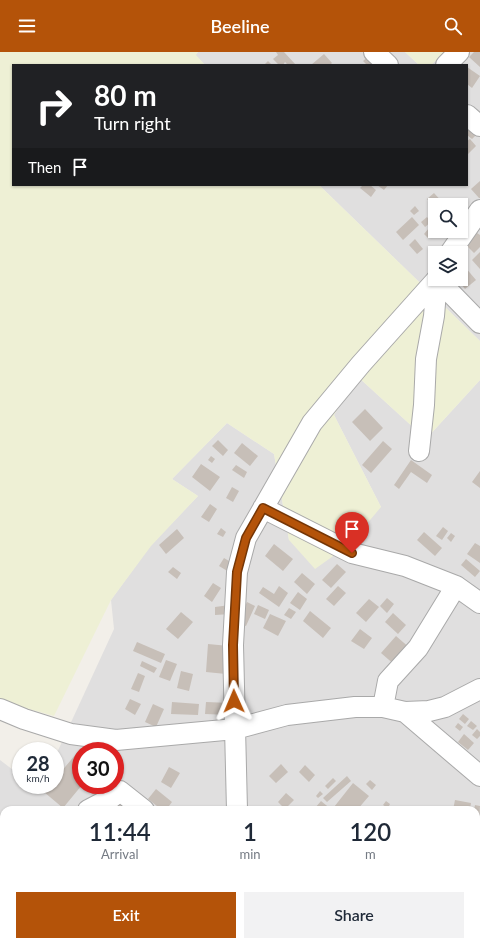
<!DOCTYPE html>
<style>
:root{--surface:#fff;--page:#f2f2f3;--text:#1f2937;--muted:#747a83;--accent:#b45309}
body{margin:0;font-family:Lato,sans-serif;background:var(--page);color:var(--text);height:100vh;display:flex;flex-direction:column;font-size:15px;white-space:nowrap}
*{box-sizing:border-box;margin:0}
p{font-size:13px;color:var(--muted)}
.icon{flex:none;width:22px;height:22px;fill:none;stroke:currentColor;stroke-width:2;stroke-linecap:round;stroke-linejoin:round}
.map{position:relative;flex:1;overflow:hidden}
.drawer{position:absolute;left:0px;top:754px;width:480px;height:140px;display:flex;flex-direction:column;background:var(--surface);border-radius:12px 12px 0 0;box-shadow:0 1px 3px #0004}
.drawer>*{flex:none}
.top-card{position:absolute;left:12px;top:12px;width:456px;height:122px;border-radius:0px;box-shadow:0 1px 3px #0004;background:#202124;color:#fff;overflow:hidden}
.controls{position:absolute;left:428px;top:146px;display:grid;gap:8px}
.controls a{display:grid;place-items:center;width:40px;height:40px;border-radius:0px;background:var(--surface);box-shadow:0 1px 3px #0004;font-size:20px}
.speed{position:absolute;left:12px;top:690px;display:flex;gap:8px;font-size:20px;font-weight:700;text-align:center}
.speed>*{display:grid;place-content:center;width:52px;height:52px;border-radius:50%;background:var(--surface);box-shadow:0 1px 3px #0004;line-height:1}
.speed small{font-size:10px;font-weight:400}
.speed .limit{border:6px solid #d22;background:#fff;color:#111}
.pin{position:absolute;display:grid;place-items:center;width:34px;height:34px;color:#fff;margin:-41px -17px;border-radius:50% 50% 50% 0;rotate:-45deg;box-shadow:0 0 4px #0007}
.pin .icon{rotate:45deg}
.me{position:absolute;width:44px;margin:-22px;rotate:359deg;stroke-linejoin:round;filter:drop-shadow(0 0 3px #0008)}
.turn{display:flex;align-items:center;gap:14px;height:84px;padding:0 16px;font-size:18px}
.turn .icon{width:52px;height:52px;stroke-width:2.5}
.turn b{display:block;font-size:28px;line-height:34px}
.then{display:flex;align-items:center;height:38px;padding:0 16px;background:#0003;gap:8px;font-size:15px}
.eta{display:flex;justify-content:space-evenly;align-items:center;height:68px;text-align:center}
.eta b{font-size:24px;font-weight:600;line-height:28px}
.action{display:flex;gap:8px;margin-top:auto;padding:8px 16px}
.action a{flex:1;height:46px;border-radius:0px;background:var(--accent);color:#fff;font-size:16px;font-weight:600;line-height:46px;text-align:center}
.action a+a{background:var(--page);color:var(--text)}
header{display:flex;justify-content:space-between;align-items:center;height:52px;padding:0 16px;background:var(--accent);color:#fff;font-size:18px;font-weight:600}
.map>svg:first-child{display:block}
.residential{fill:#e0dfdf;fill-rule:evenodd}
.farmland{fill:#eef0d5}
.building{fill:#c7bfb8}
.lines{fill:none;stroke-linecap:round;stroke-linejoin:round}
.minor-casing{stroke:#a9a9a9;stroke-width:22}
.minor{stroke:#fff;stroke-width:20}
.route-casing{stroke:#753606;stroke-width:10}
.route{stroke:#b45309;stroke-width:7}
</style>
<header><svg class="icon" aria-label="menu" viewBox="0 0 24 24"><path d="M4 6h16M4 12h16M4 18h16"/></svg>Beeline<svg class="icon" aria-label="search" viewBox="0 0 24 24"><circle cx="10" cy="10" r="6"/><path d="M15 15l6 6"/></svg></header>
<div class="map">
<svg width="480" height="894" viewBox="0 0 480 894">
<rect width="100%" height="100%" fill="#f2efe9"/>
<!-- residential -->
<path class="residential" d="M198,0H405L419,13H205L195,3Z
M445,0H480V289L319,133H467V13H431ZM435,153H461V179H435ZM435,201H461V227H435Z
M357,324L426,387L480,328V894H0V708L21,724V733H55V705L114,577L111,548L150,494L198,444L172,427L227,371L274,402L289,488L381,455L334,363ZM81,699H115V733H81ZM4,758H476V890H4Z"/>
<!-- farmland -->
<path class="farmland" d="M0,0H198L196,3L205,13H13V133H319L480,289V328L426,387L357,324L334,363L381,455L350,492L315,517L289,488L274,402L227,371L172,427L198,444L151,494L111,548L54,664L0,649Z
M405,0H445L431,13H419Z"/>
<!-- building -->
<path class="building" d="M276,0H284L296,13H288L285,10L283,13H279L273,7L278,3Z
M474,0H480V15L469,5Z
M324,2L332,11L330,13H311Z
M370,3L381,13H367L363,9Z
M268,9L272,13H264Z
M467,15L480,24L472,36L467,32Z
M467,72L477,82L472,87L467,83Z
M470,87L476,94L467,103V89Z
M480,129V146H479L471,137Z
M363,133H370L376,138L371,145L360,136Z
M377,133H388L384,138Z
M434,141L445,153H435V156L427,147Z
M415,154L419,159L414,163L410,159Z
M412,165L419,173L403,188L396,180Z
M427,165L431,170L425,175L421,170Z
M429,176L433,181L428,186L424,182Z
M477,181L480,183V195L474,201L466,193Z
M415,187L423,197L417,202L409,193Z
M480,200V217L472,208Z
M465,215L476,228L465,237L457,227H461V218Z
M365,357L383,376L370,389L352,370Z
M218,388L228,398L223,404L212,394Z
M383,389L392,397L371,421L362,413Z
M242,391L258,404L250,414L234,401Z
M211,404L215,407L212,411L208,408Z
M411,408L432,423L427,431L411,420L399,437L394,433Z
M201,412L220,425L210,439L192,425Z
M236,413L247,420L244,426L232,418Z
M480,419V436L472,430Z
M232,435L239,439L233,450L226,446Z
M210,452L217,457L209,470L201,465Z
M443,475L448,479L442,488L436,484Z
M221,476L226,480L223,485L217,482Z
M177,477L184,486L166,502L159,493Z
M424,480L442,496L435,504L417,488Z
M451,481L455,484L451,490L447,486Z
M475,491L480,494V511L467,502Z
M274,492L293,507L283,519L265,504Z
M224,506L234,512L229,520L219,514Z
M466,507L480,519L475,525L461,513Z
M337,512L346,520L331,536L322,528Z
M173,515L181,521L177,527L168,520Z
M302,521L315,532L307,542L294,530Z
M213,531L221,536L212,550L204,544Z
M279,534L288,541L279,555L259,541L263,535L274,542Z
M338,534L346,541L334,554L326,547Z
M298,540L307,547L300,558L290,551Z
M387,546L394,552L387,561L380,554Z
M369,547L379,555L366,570L356,561Z
M247,550L255,554L246,574L237,571Z
M230,553L231,562L215,563V555Z
M258,553L269,558L265,567L254,562Z
M289,556L296,560L291,567L284,563Z
M310,559L331,576L323,586L303,569Z
M181,560L193,570L178,587L166,577Z
M393,561L406,573L398,582L385,570Z
M270,562L286,569L278,584L263,576Z
M360,577L372,586L364,597L351,589Z
M396,584L411,597L396,614L381,601Z
M137,590L165,602L161,611L133,599Z
M208,592L229,594L226,622L206,620Z
M166,608L177,612L170,629L159,625Z
M142,609L157,616L154,621L140,614Z
M181,619L193,622L189,639L177,636Z
M138,621L145,624L139,640L131,637Z
M130,647L141,652L135,663L125,657Z
M172,650L199,652L198,663L171,662Z
M206,650L231,651L230,663L205,662Z
M153,652L164,657L156,675L145,670Z
M463,662L469,667L465,672L459,667Z
M471,669L477,674L473,678L467,674Z
M458,671L463,675L460,679L455,675Z
M477,677L480,680V684L477,687L472,683Z
M464,682L474,691L468,698L458,690Z
M81,696L84,699H81L82,733L63,756L44,740L50,733H55V727Z
M281,712L288,720L276,731L269,724Z
M305,713L315,723L309,730L299,720Z
M169,715L180,721L171,736L161,730Z
M347,724L351,729L327,750L323,746Z
M333,726L336,729L328,737L325,734Z
M370,728L376,733L372,738L366,732Z
M353,731L369,744L357,758H338L334,755Z
M156,737L172,750L166,758H162L148,747Z
M320,739L323,742L318,746L316,744Z
M286,741L294,748L285,757L278,750Z
M120,747L132,758H110Z
M455,748L471,751L470,758H453Z
M321,749L332,758H318L315,756Z
M386,749L390,752L388,756L383,753Z
M475,753L480,754L479,771H476V758H474Z
M478,806L480,807V813L476,810Z
M476,816L480,817L476,826Z
M480,853V868L476,867Z
M298,890H307L309,892L308,894H294Z
M313,890H328L330,892L328,894H318Z
M433,890H449L451,891L449,894H439Z"/>
<g class="lines">
<defs>
<path id="minor" d="M374,0L388,13
M446,13L459,0
M467,63L480,74
M450,201L480,158
M419,399L424,353L426,307L434,264L437,227L480,271
M263,456L352,501L405,514L456,534L480,551
M383,655L388,629L418,596L456,534
M0,657L24,667L71,682L116,688L235,677L287,663L355,655H383L405,660L429,659L445,655L480,637
M405,660L480,724
M88,758L111,746L120,739L144,758
M237,758L233,593L237,520L246,486L312,371L361,312L437,227
M0,806H4
M343,890L348,894"/>
</defs>
<!-- minor casing -->
<use href="#minor" class="minor-casing"/>
<!-- minor -->
<use href="#minor" class="minor"/>
</g>
<g class="lines">
<defs>
<path id="route" d="M234,649L233,593L237,520L246,486L263,456L352,501"/>
</defs>
<!-- route casing -->
<use href="#route" class="route-casing"/>
<!-- route -->
<use href="#route" class="route"/>
</g>
</svg>
<div class="controls">
<a><svg class="icon" aria-label="search" viewBox="0 0 24 24"><circle cx="10" cy="10" r="6"/><path d="M15 15l6 6"/></svg></a>
<a><svg class="icon" aria-label="layers" viewBox="0 0 24 24"><path d="M12 4l9 5-9 5-9-5zM3 14l9 5 9-5"/></svg></a>
</div>
<div class="speed"><div>28<small>km/h</small></div><div class="limit">30</div></div>
<div class="pin" style="left:352px;top:501px;background:#d93025"><svg class="icon" aria-label="arrive" viewBox="0 0 24 24"><path d="M6 21V4h12l-3 4 3 4H6"/></svg></div>
<svg class="me" style="left:234px;top:649px" viewBox="-20 -20 40 40"><path d="M0-17L14 15 0 8-14 15z" fill="#b45309" stroke="#fff" stroke-width="4"/></svg>
<div class="top-card">
<div class="turn"><svg class="icon" aria-label="right" viewBox="0 0 24 24"><path d="M7 20v-9h11M14 6l5 5-5 5"/></svg><div><b>80 m</b>Turn right</div></div>
<div class="then">Then<svg class="icon" aria-label="arrive" viewBox="0 0 24 24"><path d="M6 21V4h12l-3 4 3 4H6"/></svg></div>
</div>
<section class="drawer">
<div class="eta">
<div><b>11:44</b><p>Arrival</p></div>
<div><b>1</b><p>min</p></div>
<div><b>120</b><p>m</p></div>
</div>
<div class="action"><a>Exit</a><a>Share</a></div>
</section>
</div>
